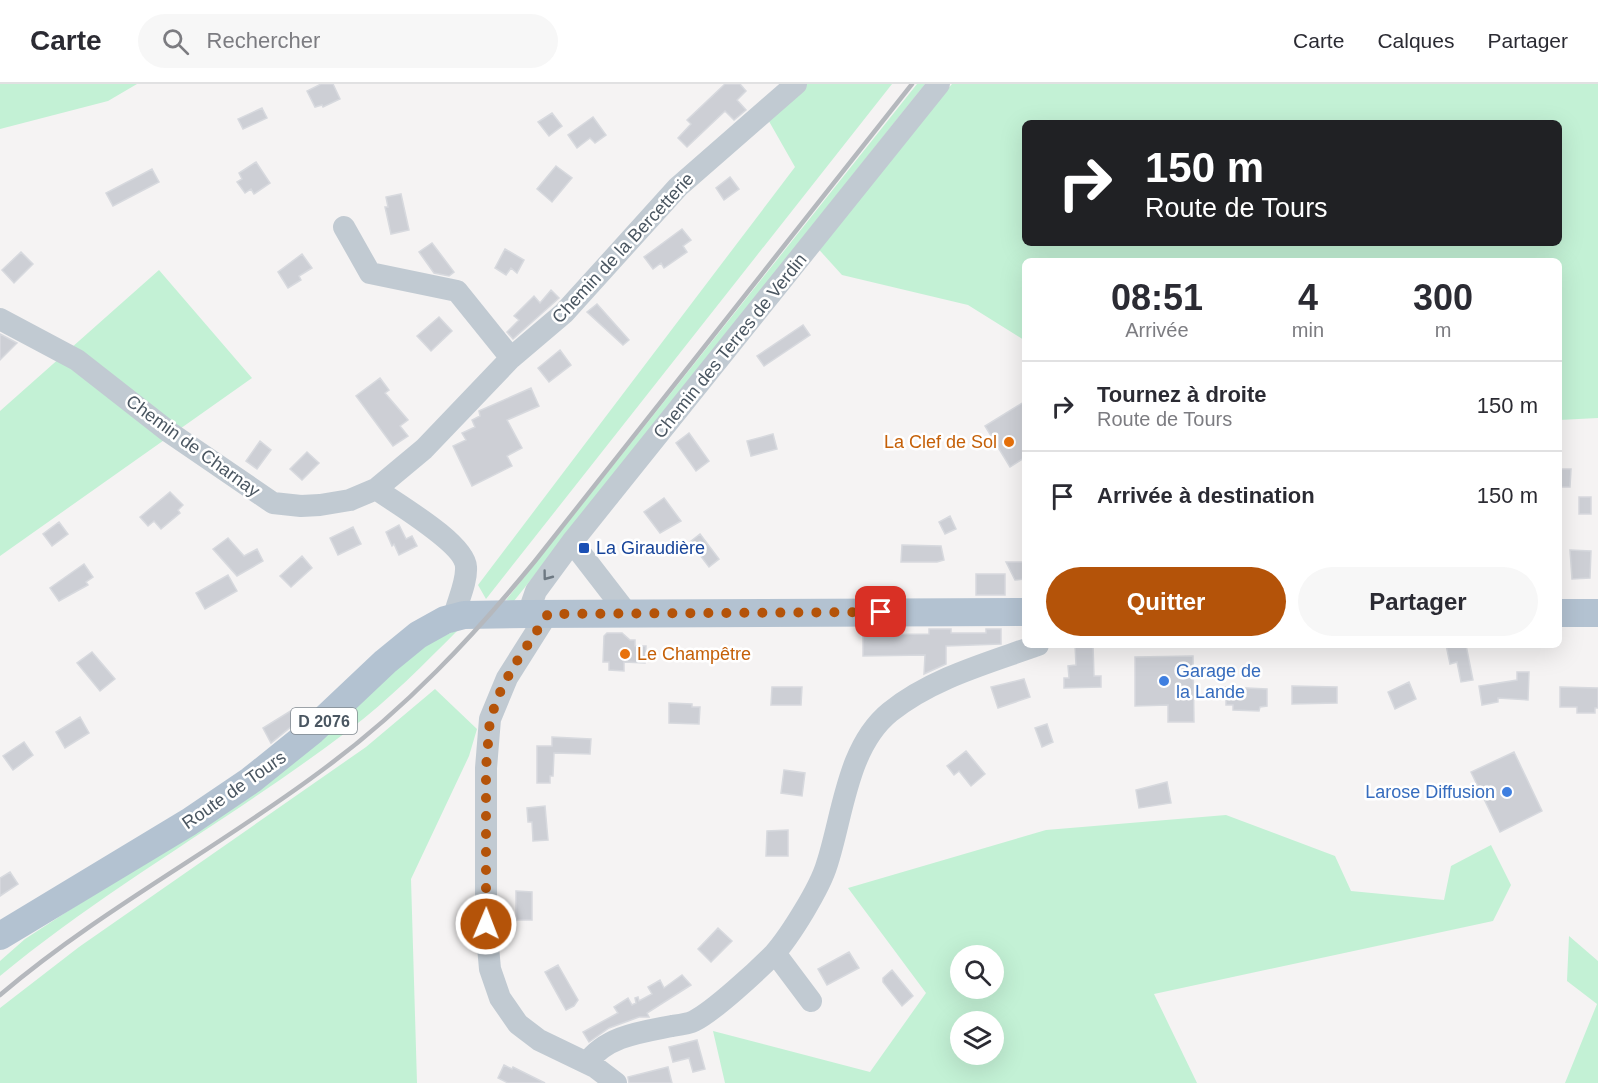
<!DOCTYPE html>
<html lang="fr">
<meta charset="utf-8">
<style>
:root{--surface:#fff;--page:#f7f7f7;--text:#2b2b33;--muted:#7c7c81;--line:#e1e1e2;--accent:#b45309}
body{margin:0;font-family:Arial,sans-serif;background:var(--page);color:var(--text);height:100vh;display:flex;flex-direction:column;font-size:22px;white-space:nowrap}
*{box-sizing:border-box;margin:0}
p{font-size:20px;color:var(--muted)}
.icon{flex:none;width:33px;height:33px;fill:none;stroke:currentColor;stroke-width:2;stroke-linecap:round;stroke-linejoin:round}
.map{position:relative;flex:1;overflow:hidden}
.sheet{position:absolute;left:1022px;top:174px;width:540px;height:390px;display:flex;flex-direction:column;background:var(--surface);border-radius:9px;box-shadow:0 6px 24px #0002}
.sheet>*{flex:none}
.top-card{position:absolute;left:1022px;top:36px;width:540px;height:126px;border-radius:9px;box-shadow:0 6px 24px #0002;background:#202124;color:#fff;overflow:hidden}
.controls{position:absolute;left:950px;top:861px;display:grid;gap:12px}
.controls a{display:grid;place-items:center;width:54px;height:54px;border-radius:50%;background:var(--surface);box-shadow:0 6px 24px #0002;font-size:30px}
.pin{position:absolute;display:grid;place-items:center;width:51px;height:51px;color:#fff;margin:-26px;border-radius:12px;box-shadow:0 3px 9px #0006}
.me{position:absolute;width:66px;margin:-33px;rotate:1deg;stroke-linejoin:round;filter:drop-shadow(0 0 4px #0008)}
.turn{display:flex;align-items:center;gap:21px;height:126px;padding:0 24px;font-size:27px}
.turn .icon{width:78px;height:78px;stroke-width:2.5}
.turn b{display:block;font-size:42px;line-height:51px}
.eta{display:flex;justify-content:space-evenly;align-items:center;height:102px;text-align:center}
.eta b{font-size:36px;font-weight:600;line-height:42px}
.button{display:flex;gap:12px;margin-top:auto;padding:12px 24px}
.button a{flex:1;height:69px;border-radius:36px;background:var(--accent);color:#fff;font-size:24px;font-weight:600;line-height:69px;text-align:center}
.button a+a{background:var(--page);color:var(--text)}
ul{padding:0;list-style:none}
li{display:flex;align-items:center;gap:18px;height:90px;padding:0 24px;border-top:2px solid var(--line)}
li div{flex:1}
li b{display:block;font-size:22px}
li em{font-style:normal}
header{display:flex;align-items:center;gap:36px;box-sizing:border-box;height:84px;padding:0 30px;background:var(--surface);border-bottom:2px solid var(--line)}
header strong{font-size:28px}
nav{display:flex;gap:33px;margin-inline-start:auto;font-size:21px}
.search{width:420px;height:54px;background:var(--page);display:flex;align-items:center;gap:15px;box-sizing:border-box;padding:0 21px;border-radius:33px;color:var(--muted);font-size:22px}
.map>svg:first-child{display:block}
.green{fill:#c3f1d5;fill-rule:evenodd}
.building{fill:#cdcfd5;stroke:#d7d9de;stroke-width:1.5}
.lines{fill:none;stroke-linecap:round;stroke-linejoin:round}
.minor{stroke:#c1cad2;stroke-width:22}
.major{stroke:#b3c2d1;stroke-width:28}
.rail{stroke:#b5b8bd;stroke-width:4.5}
.oneway{stroke:#6e7983}
.route{stroke:#b45309;stroke-width:10;stroke-dasharray:0 18}
.food-dot{fill:#e8710a;stroke:#fff;stroke-width:2}
.transit-dot{fill:#1a4fb4;stroke:#fff;stroke-width:2}
.shop-dot{fill:#3f7fe0;stroke:#fff;stroke-width:2}
.labels{text-anchor:middle;dominant-baseline:central;stroke-width:5;stroke-linejoin:round;paint-order:stroke}
.shield{fill:#fff;stroke:#808990;stroke-width:1.5}
.shield-label{font-size:16px;font-weight:bold;fill:#4a5661}
.street-label{font-size:18px;fill:#4a5661;stroke:#fff}
.food-label{font-size:18px;fill:#c56008;stroke:#fff;text-anchor:end}
.transit-label{font-size:18px;fill:#164399;stroke:#fff;text-anchor:start}
.shop-label{font-size:18px;fill:#366cbe;stroke:#fff;text-anchor:start}
</style>
<header>
<strong>Carte</strong>
<div class="search"><svg class="icon" aria-label="search" viewBox="0 0 24 24"><circle cx="10" cy="10" r="6"/><path d="M15 15l6 6"/></svg>Rechercher</div>
<nav><a>Carte</a><a>Calques</a><a>Partager</a></nav>
</header>
<div class="map">
<svg width="1598" height="999" viewBox="0 0 1598 999">
<rect width="100%" height="100%" fill="#f5f3f3"/>
<!-- green -->
<path class="green" d="M0,0H137L108,17L0,45Z
M806,0H892L486,515L478,501L795,83L766,32Z
M917,0H925L514,517L506,516Z
M952,0H1598V334L1559,336L1558,177H1024V256L968,221L842,191L813,159ZM1024,39H1558V159H1024Z
M159,186L252,294L0,472V327Z
M459,545C424,580 389,616 349,646C236,732 110,801 0,892V877L25,855L171,760L424,561Z
M435,605L477,645L469,672L411,795L417,999H0V924L79,863L366,663Z
M1226,731L1335,772L1351,807L1444,816L1451,782L1491,761L1511,801L1493,837L1154,910L1197,999H725L713,947L870,988L926,909L848,804L1046,746ZM960,872H993V904H960ZM960,938H993V970H960Z
M1569,852L1598,877V999H1565L1597,920L1567,897Z"/>
<!-- building -->
<path class="building" d="M321,0H333L340,15L323,23L322,21L315,23L307,7Z
M725,0H740L746,7L737,16L746,26L734,36L725,27L687,63L678,54L691,40L687,36Z
M262,24L267,34L243,45L238,35Z
M552,29L562,42L549,52L538,38Z
M593,33L606,51L595,59L590,54L577,64L568,51Z
M256,78L270,99L254,110L251,105L245,109L237,98L242,95L239,89Z
M556,82L572,94L552,118L537,105Z
M152,85L159,98L113,122L106,109Z
M730,93L739,105L724,116L716,104Z
M401,110L409,146L391,150L385,123H388L386,113Z
M682,145L691,156L683,162L687,168L664,184L661,179L653,185L644,173Z
M432,159L454,188L449,192L434,189L419,168Z
M505,165L524,176L517,189L511,184L506,191L495,184Z
M21,168L33,180L14,199L2,186Z
M302,170L312,184L299,192L301,196L288,204L278,188Z
M551,206L559,214L513,255L507,248L519,236L514,232L534,212L540,219Z
M597,220L629,256L623,261L587,228Z
M439,233L452,247L431,267L417,252Z
M803,241L810,251L764,282L757,272Z
M0,250L17,259L0,276Z
M560,266L571,281L549,298L538,284Z
M380,294L389,306L385,309L408,336L400,342L408,352L393,362L356,312Z
M531,304L539,322L507,336L522,364L507,372L512,382L472,402L453,362L466,356L462,349L475,343L472,336L480,332L479,327Z
M1024,318V374L1010,383L985,342Z
M689,349L709,377L696,387L676,359Z
M773,350L777,365L751,372L747,357Z
M260,357L271,366L257,385L246,377Z
M307,368L319,379L302,396L290,385Z
M1558,385H1571L1570,403H1558Z
M170,408L183,421L178,426L180,429L161,445L154,437L148,442L140,433Z
M1579,413H1591V430H1579Z
M664,414L681,437L660,449L644,428Z
M950,432L956,445L945,450L939,438Z
M59,438L68,450L52,462L43,450Z
M399,441L406,455L412,452L417,462L399,471L394,460L392,462L386,448Z
M353,443L361,460L338,471L330,454Z
M700,450L719,475L709,483L690,458Z
M228,454L244,472L257,465L263,477L237,492L213,465Z
M902,461L941,462L944,476L937,478H901Z
M1570,466L1591,467L1590,494L1572,495Z
M302,472L312,484L291,503L280,492Z
M1006,478H1024V495L1015,496Z
M84,480L93,493L86,498L88,501L59,517L50,504Z
M976,490H1005V511H976Z
M228,491L237,507L205,525L196,509Z
M929,545H951V549H986V545H1001V560L946,562V580L924,590L925,571L863,572V551L929,550Z
M607,549H622L630,556H635V562H646L645,579L624,578V587L609,586V578H603L604,552Z
M1075,561H1093L1094,592H1101V603L1064,604V594H1069L1068,582L1076,581Z
M1446,561H1466L1473,596L1461,598L1457,578L1450,580Z
M92,568L115,595L100,607L77,579Z
M1193,572L1194,638H1168V621L1135,622V573Z
M1517,588H1529L1528,616L1498,614V618L1482,621L1479,602L1517,596Z
M1024,595L1030,613L998,624L991,603Z
M1409,598L1416,615L1395,625L1388,608Z
M1292,602L1337,603V619L1292,620Z
M772,603H802L801,621H771Z
M1226,603L1267,605V622L1260,623L1259,627L1233,626V621H1226Z
M1560,603L1598,604V624H1595V629H1577V623H1560Z
M669,619L692,620V623H700L699,640L669,639Z
M292,626L298,637L271,659L263,644Z
M80,633L89,649L65,664L56,648Z
M1047,640L1053,658L1042,663L1035,644Z
M552,653L591,655L590,670L554,669L553,692H550V699H537V662H552Z
M24,658L33,671L13,686L3,672Z
M966,667L985,690L971,702L959,687L954,691L947,682Z
M1514,668L1542,727L1500,748L1471,688Z
M784,686L805,689L802,712L781,709Z
M1167,698L1171,719L1139,724L1136,706Z
M545,722L548,756L533,757L532,738H528L527,724Z
M788,746V772H766L767,747Z
M10,788L18,800L0,812V794Z
M516,807L532,808V836H516Z
M718,844L732,857L711,878L698,865Z
M849,868L859,884L827,901L818,885Z
M558,881L578,916L574,922L566,926L545,888Z
M892,886L913,912L902,922L883,898V894Z
M682,891L691,901L647,929L649,933H639L609,944L589,958L583,948L618,929L614,923L628,914L632,921L636,919L635,914L638,913L639,917L652,910L648,903L660,896L664,904Z
M697,956L705,985L693,988L689,974L673,978L669,963Z
M504,981L512,985L513,983L545,999H508L498,994Z
M668,983L672,999H629L628,993Z"/>
<g class="lines">
<!-- minor -->
<path class="minor" d="M344,143L370,189L457,207L511,274
M0,235L77,276L169,348L273,419L301,422L320,421L350,416L376,405C395,419 465,459 466,483C467,499 457,518 454,533
M376,405L424,365L511,274L564,229L678,103L796,0
M572,458L626,528
M548,529L507,594L490,635L486,684V840L490,885L500,914L518,940L539,956L595,983L616,999
M528,530L536,507L572,458L939,0
M775,869L811,917
M587,979C606,952 642,948 672,942C679,941 688,940 694,937C714,927 757,887 774,870C790,852 820,804 827,780C843,731 847,663 890,628C932,594 988,579 1038,561"/>
<!-- major -->
<path class="major" d="M1558,529H1598
M0,852L189,738L251,696L312,647L385,578L418,551L445,536L464,531L528,530L1024,528"/>
<!-- rail -->
<path class="rail" d="M0,911C101,825 219,764 325,684C405,625 472,554 535,477L912,0"/>
</g>
<!-- one-way arrows -->
<defs><path id="oneway-chevron" d="M-2-3.5L2.5 0L-2 3.5" fill="none" stroke-width="1.6" stroke-linecap="round" stroke-linejoin="round" transform="scale(1.5)"/></defs>
<use class="oneway" href="#oneway-chevron" transform="translate(547 492) rotate(127)"/>
<g class="lines">
<!-- route -->
<path class="route" d="M486,840V684L490,635L501,606L513,583L548,530L881,528"/>
</g>
<!-- markers -->
<g class="food-dot">
<circle cx="1009" cy="358" r="6"/>
<circle cx="625" cy="570" r="6"/>
</g>
<rect class="transit-dot" x="578" y="458" width="12" height="12" rx="3"/>
<g class="shop-dot">
<circle cx="1164" cy="597" r="6"/>
<circle cx="1507" cy="708" r="6"/>
</g>
<g class="labels">
<!-- shield labels -->
<rect class="shield" x="291" y="624" width="66" height="26" rx="4.5"/>
<g class="shield-label">
<text x="324" y="637">D 2076</text>
</g>
<!-- street labels -->
<g class="street-label">
<text transform="translate(623 164) rotate(-47)">Chemin de la Bercetterie</text>
<text transform="translate(730 262) rotate(-51)">Chemin des Terres de Verdin</text>
<text transform="translate(193 362) rotate(36)">Chemin de Charnay</text>
<text transform="translate(234 706) rotate(-35)">Route de Tours</text>
</g>
<!-- food labels -->
<g class="food-label">
<text x="997" y="358">La Clef de Sol</text>
<text x="637" y="570" text-anchor="start">Le Champêtre</text>
</g>
<!-- transit labels -->
<g class="transit-label">
<text x="596" y="464">La Giraudière</text>
</g>
<!-- shop labels -->
<g class="shop-label">
<text x="1176" y="587">Garage de<tspan x="1176" dy="21">la Lande</tspan></text>
<text x="1495" y="708" text-anchor="end">Larose Diffusion</text>
</g>
</g>
</svg>
<div class="controls">
<a><svg class="icon" aria-label="search" viewBox="0 0 24 24"><circle cx="10" cy="10" r="6"/><path d="M15 15l6 6"/></svg></a>
<a><svg class="icon" aria-label="layers" viewBox="0 0 24 24"><path d="M12 4l9 5-9 5-9-5zM3 14l9 5 9-5"/></svg></a>
</div>
<div class="pin" style="left:881px;top:528px;background:#d93025"><svg class="icon" aria-label="arrive" viewBox="0 0 24 24"><path d="M6 21V4h12l-3 4 3 4H6"/></svg></div>
<svg class="me" style="left:486px;top:840px" viewBox="-20 -20 40 40"><circle r="17" fill="#b45309" stroke="#fff" stroke-width="3"/><path d="M0-11L8 9 0 5-8 9z" fill="#fff"/></svg>
<div class="top-card">
<div class="turn"><svg class="icon" aria-label="right" viewBox="0 0 24 24"><path d="M7 20v-9h11M14 6l5 5-5 5"/></svg><div><b>150 m</b>Route de Tours</div></div>
</div>
<section class="sheet">
<div class="eta">
<div><b>08:51</b><p>Arrivée</p></div>
<div><b>4</b><p>min</p></div>
<div><b>300</b><p>m</p></div>
</div>
<ul>
<li><svg class="icon" aria-label="right" viewBox="0 0 24 24"><path d="M7 20v-9h11M14 6l5 5-5 5"/></svg><div><b>Tournez à droite</b><p>Route de Tours</p></div><em>150 m</em></li>
<li><svg class="icon" aria-label="arrive" viewBox="0 0 24 24"><path d="M6 21V4h12l-3 4 3 4H6"/></svg><div><b>Arrivée à destination</b></div><em>150 m</em></li>
</ul>
<div class="button"><a>Quitter</a><a>Partager</a></div>
</section>
</div>
